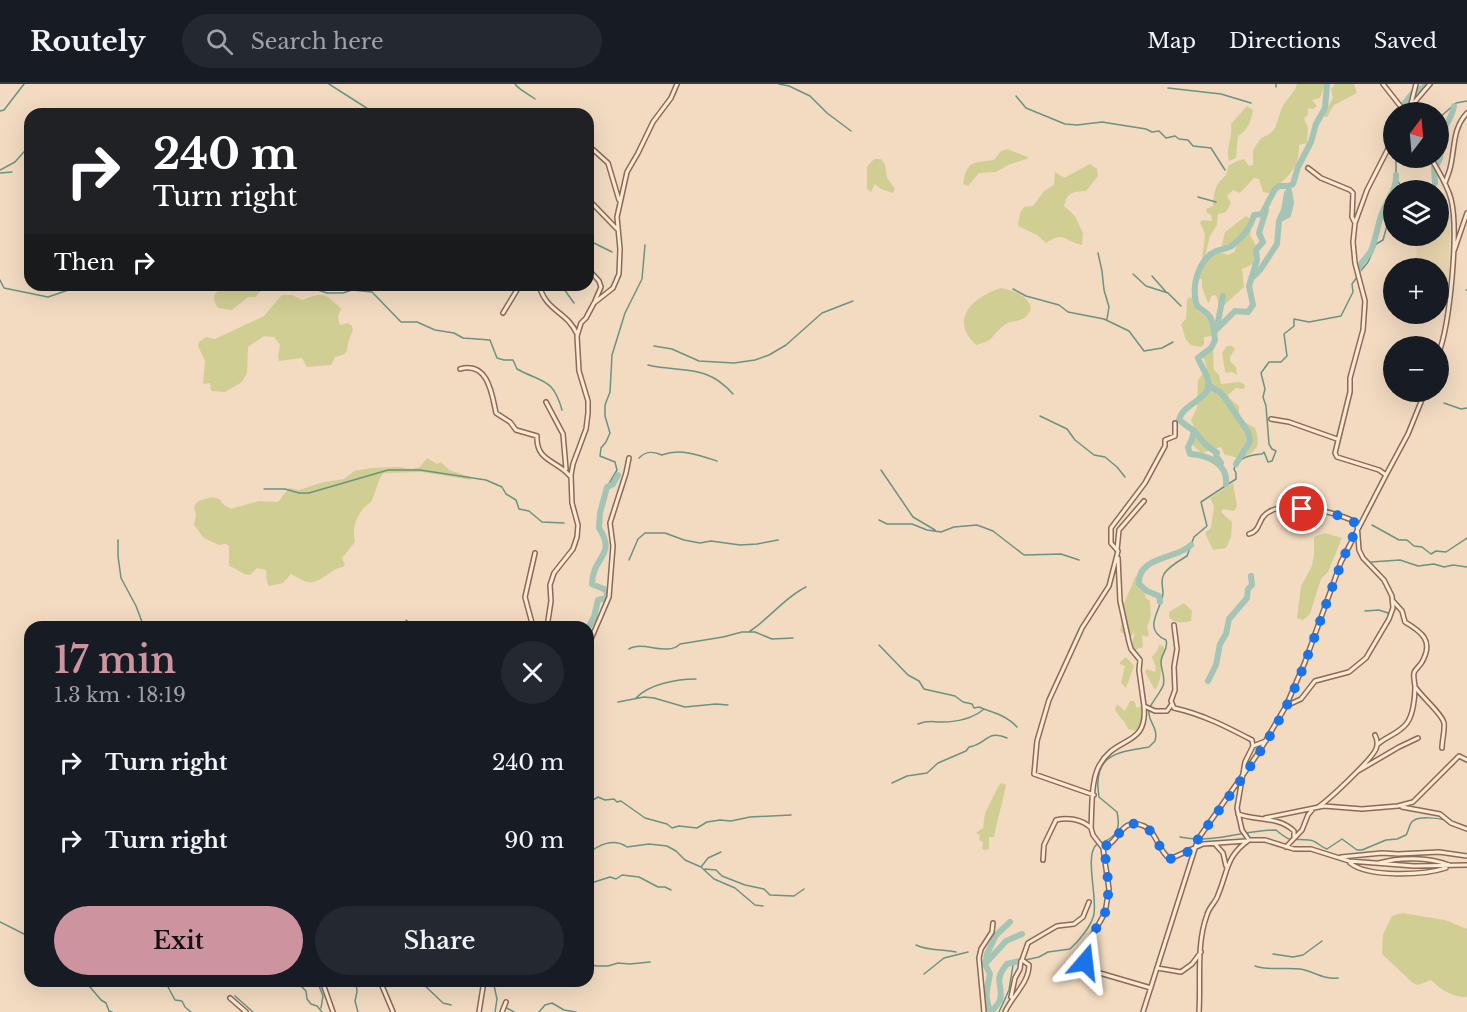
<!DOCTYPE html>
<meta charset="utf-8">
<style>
:root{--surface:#171b24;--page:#242831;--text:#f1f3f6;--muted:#9ea1a6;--line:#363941;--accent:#cd94a0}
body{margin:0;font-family:"Libre Baskerville",serif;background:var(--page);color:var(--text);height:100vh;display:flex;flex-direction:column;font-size:22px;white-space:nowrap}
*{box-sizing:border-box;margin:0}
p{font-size:20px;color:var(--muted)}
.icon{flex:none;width:33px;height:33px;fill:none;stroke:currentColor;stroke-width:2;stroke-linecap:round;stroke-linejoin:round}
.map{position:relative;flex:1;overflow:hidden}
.sheet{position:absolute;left:24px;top:537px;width:570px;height:366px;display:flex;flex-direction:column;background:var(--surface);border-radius:18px;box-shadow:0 6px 24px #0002}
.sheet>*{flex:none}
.guide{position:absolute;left:24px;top:24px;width:570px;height:183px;border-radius:18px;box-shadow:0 6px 24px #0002;background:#202124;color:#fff;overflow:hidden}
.needle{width:39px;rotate:16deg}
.controls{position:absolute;left:1383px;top:18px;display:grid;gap:12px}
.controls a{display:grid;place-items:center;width:66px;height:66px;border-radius:50%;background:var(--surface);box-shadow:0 6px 24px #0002;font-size:30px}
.pin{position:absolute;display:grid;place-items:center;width:51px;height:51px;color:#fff;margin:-26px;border:3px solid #fff;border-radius:50%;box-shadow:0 2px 6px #0007}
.me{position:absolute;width:66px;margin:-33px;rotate:17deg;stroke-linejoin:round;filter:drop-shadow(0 0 4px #0008)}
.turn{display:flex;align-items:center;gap:21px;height:126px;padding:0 30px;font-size:27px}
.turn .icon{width:78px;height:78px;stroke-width:2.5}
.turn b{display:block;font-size:42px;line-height:51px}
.then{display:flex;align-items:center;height:57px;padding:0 30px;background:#0003;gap:12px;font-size:22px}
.round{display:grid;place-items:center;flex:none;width:63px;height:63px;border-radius:32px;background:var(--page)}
.summary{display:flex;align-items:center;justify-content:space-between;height:102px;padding:0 30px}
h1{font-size:36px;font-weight:600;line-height:45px;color:var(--accent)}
.cta{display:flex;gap:12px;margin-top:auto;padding:12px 30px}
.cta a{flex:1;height:69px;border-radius:36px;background:var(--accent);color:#111;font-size:24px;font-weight:600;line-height:69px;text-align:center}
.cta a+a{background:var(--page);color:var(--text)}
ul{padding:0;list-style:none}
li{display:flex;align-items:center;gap:18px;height:78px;padding:0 30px}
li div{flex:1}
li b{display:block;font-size:22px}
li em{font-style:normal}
header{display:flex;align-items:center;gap:36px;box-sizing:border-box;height:84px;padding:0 30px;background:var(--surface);border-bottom:2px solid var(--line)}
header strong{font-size:28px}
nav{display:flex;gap:33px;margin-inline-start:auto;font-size:21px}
.search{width:420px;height:54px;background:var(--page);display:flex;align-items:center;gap:15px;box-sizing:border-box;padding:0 21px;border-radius:33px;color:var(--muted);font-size:22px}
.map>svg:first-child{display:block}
.farmland{fill:#e8d5ae}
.green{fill:#d1ce94}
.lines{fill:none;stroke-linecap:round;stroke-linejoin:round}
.stream{stroke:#6a9382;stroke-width:1.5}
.river{stroke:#a4c4b5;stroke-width:6}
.minor-casing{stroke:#8d6a57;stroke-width:6}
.minor{stroke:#fcead5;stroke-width:3}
.route{stroke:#1a73e8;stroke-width:10;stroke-dasharray:0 18}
</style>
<header>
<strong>Routely</strong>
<div class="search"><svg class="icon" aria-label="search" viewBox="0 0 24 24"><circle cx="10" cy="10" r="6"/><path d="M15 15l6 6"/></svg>Search here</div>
<nav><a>Map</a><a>Directions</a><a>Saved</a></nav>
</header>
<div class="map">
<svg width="1467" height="928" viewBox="0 0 1467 928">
<rect width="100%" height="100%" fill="#f2dbc1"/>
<!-- farmland -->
<path class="farmland" d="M1439,121L1442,122V132H1450L1449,197L1439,196L1438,184H1416L1417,152H1438Z"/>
<!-- green -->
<path class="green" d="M1297,0H1325L1320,14L1312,16L1317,22L1313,25L1308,24V31L1304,34L1308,44L1307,59L1299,61C1300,86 1286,94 1269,109L1263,108L1259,95L1254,94L1240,109L1233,106L1227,112L1231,119L1226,128L1218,130L1217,141L1210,152L1204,176H1202L1205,150L1200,138L1203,136L1212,137L1211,131L1207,129L1206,125L1213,122C1213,116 1214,105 1218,100C1223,92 1227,94 1228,82L1237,77L1244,75L1249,82L1253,81V66L1261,54C1279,48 1275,39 1282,24C1286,15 1294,10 1297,0Z
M1335,0H1354L1357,9L1334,21L1327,33L1323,32L1333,14L1331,5Z
M1247,22L1253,26C1251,38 1248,46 1238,52L1236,74L1229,77C1225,66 1233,53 1231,40Z
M1007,65L1028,73L1027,75L1010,80L996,88L979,89L968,102L963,100C967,76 973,79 994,76L1001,67Z
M874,75H881L885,80L887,94L895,105L893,109L881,105L875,100L871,108L867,105V83Z
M1090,80L1097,85L1098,92L1086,107C1073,108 1068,107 1064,122L1075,132L1083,149L1082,161C1064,158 1065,146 1046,159L1037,151L1018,142L1020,129L1024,123L1033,122L1044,107L1054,101L1055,88L1064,94Z
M1246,132L1252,136L1245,148L1233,160H1227L1225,164L1221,165L1225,148Z
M1248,146L1251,147L1250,151C1261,169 1256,162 1253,180L1242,185L1244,203L1222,223H1219L1217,213L1215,211L1211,212L1210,217L1208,219L1202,203V195H1198C1200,182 1208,174 1219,168L1228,171L1234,168L1239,157Z
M237,201H272L273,202L263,205L255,213H248L232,226L218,224C206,205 224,206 237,201Z
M1001,204C1014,207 1029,211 1031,225C1024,241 1013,234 1003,242C991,251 996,256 976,261C948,234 974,213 1001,204Z
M282,211H292L302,216C326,207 324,210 341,224L338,233L340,241L348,239L352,242L353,246C352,249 350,252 349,256C345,270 351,268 335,273L331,281L307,283L302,274L279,277L278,273L280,261L274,253L264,252L248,263L247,289L242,298L225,308L211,307L210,299L203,300L205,277L198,262L199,258L206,253L215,255L264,232Z
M1190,213L1194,216L1197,227C1207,233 1214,239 1213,252L1204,253V261L1201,263L1191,261L1186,256L1181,240L1186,235L1187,216Z
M1227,262H1232L1235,265L1230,273V277L1236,283L1237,291L1232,288L1226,289L1225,287L1222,269Z
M1209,264L1213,265L1214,286L1219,291L1221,300L1240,298L1245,301L1244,305L1236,304L1228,311L1229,314L1239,322V335L1255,344C1261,363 1258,365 1241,375L1224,370L1221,363L1201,369L1191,359V355L1196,348L1191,336L1197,324L1198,296L1207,284L1203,271Z
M427,374L437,380L441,378L449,386L471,393V396L422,388L384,389C376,397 377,407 372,416C370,420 365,422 362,426C355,436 352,447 355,458L342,474L345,481L343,483C330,484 322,500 308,498C302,497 296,492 291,490L283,499L269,502L267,498L266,486L257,484L250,491C243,491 236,484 229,482V462L226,460L219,461L204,454L194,441L196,431L194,423L198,417L212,413L219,415L224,421L231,425L259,417L278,418L289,404L299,406L324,398L344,395L354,387L371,384L400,383L411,385L420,383Z
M1233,399L1237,422L1234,427L1223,425L1221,428L1232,438L1231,453L1226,464L1213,466L1205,449L1211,444L1214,422L1210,414Z
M1325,449L1342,454L1328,488L1321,495L1310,530L1303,536L1297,534L1301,502L1312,482L1314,471V453Z
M1139,491L1146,514L1150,517L1151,532L1147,543L1149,551L1147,553L1142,551L1143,563L1134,566L1131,562L1135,549L1131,552L1122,549L1120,546C1123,537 1122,530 1124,521C1126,512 1132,503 1135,493Z
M1184,519L1192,527L1191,537C1183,539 1175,540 1169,533V528Z
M1159,561L1163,562L1165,565C1159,579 1164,594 1155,606L1145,588L1147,585L1155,588L1156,583L1152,573L1157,567Z
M1126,573L1134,582L1126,604L1121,599L1125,582L1120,580V578Z
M1130,617H1134L1137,624L1141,622L1143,624L1141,631L1144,634L1137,647L1128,645C1125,636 1118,633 1115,625L1117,620L1125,627Z
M1002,699L1006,701C1003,718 997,735 994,753H989V765L985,766L982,765L983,758L979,756L980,751L976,749L983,744L985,729L999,701Z
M1402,829L1445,836L1467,845V913C1452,913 1441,906 1431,896L1418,901L1413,899L1382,870L1383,850L1392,832Z"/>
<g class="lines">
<!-- stream -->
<path class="stream" d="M329,0L376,30
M515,0C519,6 529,10 535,15
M779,0L789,2L810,12L827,29L851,47
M1276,0V3
M1168,4L1221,10L1251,19
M1016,12L1026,24L1065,40L1077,41L1102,38L1146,45L1152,48L1159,47L1166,54L1175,52L1179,55L1188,56L1193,62L1211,64L1225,86
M0,27L4,26L24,0
M1438,35L1456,19L1467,17
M1396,74V95L1404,106
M0,86L15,78L30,61
M0,89L12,88
M1198,113L1216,118
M588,156L612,168
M1098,169L1102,187L1104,206L1109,223L1107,235
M1359,189L1368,178L1376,160L1383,156L1388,138L1394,132
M1133,190L1146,202L1168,209L1181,222
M1152,192L1167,209
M0,196L4,204L48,213L77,203L104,202
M303,201L327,209H343L352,206L372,208L401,238H417L435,246L454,249L463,254L490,256L497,274L504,276H513L517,285C543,299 553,294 562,326
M561,201L574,219
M1013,205L1026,212L1059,221L1068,228L1104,235L1129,247L1144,267L1162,264L1173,258
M1466,206H1467
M654,262L672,265L699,277L734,279L755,276L769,271L786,261L822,229L853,217
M648,281C682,289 706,279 733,310
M1444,319L1461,325L1467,324
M1040,332L1067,345L1075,356L1094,371L1105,373L1117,383L1125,393
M639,374C646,367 653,367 662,371C680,364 699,371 717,377
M881,386L913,433L935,446
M607,403L617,386L615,378L600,372L601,364L606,358L610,349L605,332V321L610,308L612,271L625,229L642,195L645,161
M264,405H285L299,409H309L388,386H420L486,396L502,403L506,410L516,416L519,425L529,427L542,438L564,439
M879,436L887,440H912L927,446L941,448L954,443L977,441L993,447L1024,471L1061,470L1079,476
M1372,441L1399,456H1407L1414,462L1422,463L1431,470L1436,467L1446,468L1467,454
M118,456V472L121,494L136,522L144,543
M629,476L638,455L645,449H665L684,456L700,459L711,457L740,461L757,460L778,456
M1371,478L1400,476L1418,482L1434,480L1444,483L1453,481L1467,483
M1365,527L1379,526L1388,529
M406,536L415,543
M750,547C770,534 785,513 806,503
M879,561L908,591L919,597L924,605L955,612L963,618L972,620L974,624L979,623L984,625
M629,565C643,556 667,573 680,560L723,553L742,548H755L772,555L793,554
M636,614C649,600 677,595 696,595
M618,618L644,613L654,614L685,623L716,620L728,621
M918,640C928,636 932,638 942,638C958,638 972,635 984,625C996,629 1008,633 1017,643
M892,699L907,692L927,689L938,679L966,667L969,663C986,661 987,645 1007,654
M588,719L598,713L605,716L614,715L617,718L621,717L645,734L667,740L672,744L679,742L697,744L707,738L720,736L731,737L750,733L791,731
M1450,737L1467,743
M1180,753C1215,760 1242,746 1276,746C1293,760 1289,754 1309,756C1316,756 1320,763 1327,765L1342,755L1357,766H1362L1386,756L1397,755L1406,751C1409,747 1409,739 1413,737C1419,732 1438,734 1445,736
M588,770C599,760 614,754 627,763L649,760L667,762L676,767L685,776L701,783L714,795L735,804L755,821L763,822
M701,783L708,774L721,768
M705,785L716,786L722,792L745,801L764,805L770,811L794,812L804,805
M588,800L610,793L616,795L622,791L639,793L658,803H665L671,806
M0,838L30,853
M916,861C928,867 943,865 956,868
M1273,870L1293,873L1303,871L1322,857
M1025,876L1039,873L1048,868L1070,865C1079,857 1092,841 1094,830C1097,812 1085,772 1096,761C1113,755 1122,749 1117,728L1099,713C1092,671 1116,668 1149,663L1155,657C1159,643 1147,637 1149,626C1149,622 1160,609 1163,602C1166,593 1161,587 1161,578C1161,570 1169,565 1166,556C1141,545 1162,525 1163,509C1163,502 1160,497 1164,490C1169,482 1179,477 1187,472L1194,453L1207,442L1201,418L1236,395V389L1234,385C1238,373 1251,371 1262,370L1264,368L1268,378L1272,377L1276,367L1272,365L1269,360L1266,322L1263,313L1265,305L1261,289L1269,278H1281L1287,272L1284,250L1294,242V235L1309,238L1341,232L1353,208L1352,200L1357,193
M588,879L596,882H608L618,879L630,880L650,878
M1255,882C1269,887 1285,883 1300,885C1313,887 1324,896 1338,894
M924,890L944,874L968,868
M85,897L101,916L106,919L109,927L112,928
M161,897L167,901L175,916L182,917L185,923L191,928
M296,897L306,907L307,915L311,920L317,922L322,928
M317,897L323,912L321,924
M356,897L357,908L355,917L358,928
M420,897L443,919L451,921
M493,897L497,915L495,928
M235,912L253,928
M505,923L514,928
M539,928L545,921L552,919L564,926L576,928
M999,928L1009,906L1013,881L1019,877"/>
<!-- river -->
<path class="river" d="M1413,9L1424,3L1425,0
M1404,20L1411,11
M1437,80C1445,69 1437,61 1441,50C1446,40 1452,34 1454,22
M1434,83L1435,99
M1280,135L1288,131L1291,119L1289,107
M1358,191C1357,179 1366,176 1371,167C1375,156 1377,146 1380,135C1384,119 1397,107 1396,91
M1253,193L1260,186L1277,160L1279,137L1284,126L1287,109
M1217,243L1223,212
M1215,247L1235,227L1248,228L1253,221L1249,202L1257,176L1256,166L1263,158L1259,149L1266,126
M1209,302L1220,308L1225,314L1248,348L1250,357L1236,380
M1194,347L1206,361L1217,369L1216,372L1221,379
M1226,400C1228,379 1207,371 1190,370L1188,363L1192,355L1194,347L1179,336C1183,318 1213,316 1208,296C1206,288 1201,282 1198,274L1211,264L1215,256C1214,248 1214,240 1210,233C1203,223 1196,228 1195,212C1193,196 1201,174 1216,167C1221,165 1228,165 1233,161C1243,153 1251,143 1254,131L1262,130L1275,105L1279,102H1289L1293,100L1298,83L1311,58L1316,40L1325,24L1327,0
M1160,518L1159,512L1147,507L1139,500C1137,472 1178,475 1191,461
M588,544L594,533L598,516L606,514L607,511L606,506L592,500C593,471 617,472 599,444L600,429L607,403L613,400L618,391
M1208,597L1216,581L1220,560L1226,550L1229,535L1247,514L1248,505L1252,501L1251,492
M986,879L1006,857L1022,850
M991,928C984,914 987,905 990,890L985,880L987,870L996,851L1010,838
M991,928C994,924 998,921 1000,916C1004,901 992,898 1007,880L1019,877"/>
<defs>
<path id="minor" d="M1383,0L1405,28
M1410,24L1416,0
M1406,28L1430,0
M588,61L608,79L619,116
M1431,74C1438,87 1447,100 1451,115C1459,147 1450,241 1438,271
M1308,84L1321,94L1350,106L1353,109L1352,133L1355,139
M1445,99C1447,93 1450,87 1451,80C1455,61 1453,44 1467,29
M588,115L617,145
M1454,167L1467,129
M588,185L599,197L601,203L595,217
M539,201C546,228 567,227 577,250
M503,229L520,201
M460,285C488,277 492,310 496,329L510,338L516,346L537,352C536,378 557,376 570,392
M546,318L563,350L566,385
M1271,335L1289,338L1337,355
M1386,391L1408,350L1425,308
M1249,450C1259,447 1258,440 1263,433C1278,413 1339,428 1357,439L1359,466L1363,474L1384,496L1392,512L1393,524L1389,535L1366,574L1349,588L1315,597L1301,615L1288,621
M1117,466L1119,446L1144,417
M1118,474L1120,517L1129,558L1131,565L1140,576L1139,586L1144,622L1155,627H1167L1172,620
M1174,541L1177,565L1174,583L1175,606L1171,617L1174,624C1202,630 1227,643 1252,656L1253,662L1245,678L1237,724L1242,746L1249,756C1226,772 1228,787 1218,811C1216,818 1209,823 1207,831C1196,860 1201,897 1199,928
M533,543L525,513L535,469
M547,543L551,517L550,501L554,489L573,465L577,453L578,441L572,419L571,391L573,380L586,345L588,329V317L579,287L577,252L581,239L586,234L594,219L613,204L619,190L620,165L617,133L627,88L638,69L653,38L671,14L677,0
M588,562L609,513L613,462L610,439L626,389L629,374
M1416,604C1422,613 1443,631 1444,639C1445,647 1442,656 1442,664
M1144,622C1148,665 1114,650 1098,684C1091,699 1092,726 1091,744L1093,751L1103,764L1109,805L1105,829L1090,855L1084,882L1086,885L1151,904
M1377,661C1386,652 1399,650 1407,639C1413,631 1415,614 1415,603C1415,600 1413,593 1414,589C1415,585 1420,582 1422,578C1434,557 1422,548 1405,538L1402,527L1393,517
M1253,662L1266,657
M1358,687L1399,663L1418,654
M1094,711L1034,690L1037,657L1049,616L1082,544L1109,502L1118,467L1111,459V444L1145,399L1165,362V356L1175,352V339
M1318,723C1329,716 1372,675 1376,665C1378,660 1377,655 1375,651
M1402,723L1440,730L1451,739L1467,745
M1238,730C1256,737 1279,732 1294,747V753
M1265,734L1324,722L1362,725L1398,722L1413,718L1459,672L1467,676
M1249,756H1265L1294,765H1311L1349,777L1414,782L1467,781
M1215,760L1223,769L1226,782
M1102,762C1119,763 1119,731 1144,742C1157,748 1158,767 1170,775L1203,760L1246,757
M1286,763L1302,746L1308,731L1312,726
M1341,773L1382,769L1398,770L1439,768L1467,772
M1043,776L1044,761L1056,736C1067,733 1082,735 1091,744
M1350,779C1369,794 1424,791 1446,784
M1379,779C1400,773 1428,773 1449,781
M1157,884L1181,888L1192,880L1201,868
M322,897L333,928
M380,897L393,928
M1011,913L1015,894L1020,885L1021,877
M230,914L246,928
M479,928L484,897
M502,928L506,918
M984,928L979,874L981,865L992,848L993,839
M1005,928C1012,912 1029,899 1029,881L1022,876L1028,859L1057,842L1074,840L1083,833L1089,818
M1143,928L1198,755L1259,668L1286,622L1305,578L1341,478L1386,391L1379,386L1337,373L1335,369L1350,308V294L1363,246L1365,217L1355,179L1353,158L1355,139L1367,106L1394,53"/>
</defs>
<!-- minor casing -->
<use href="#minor" class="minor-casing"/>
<!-- minor -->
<use href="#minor" class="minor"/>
</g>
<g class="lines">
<!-- route -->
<path class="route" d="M1085,878L1090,855L1105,829L1109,805L1105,770L1102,762C1119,763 1118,733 1142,741C1156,747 1158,766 1170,775L1195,765L1198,755C1229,712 1263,669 1287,621C1315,563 1329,500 1358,442L1357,440C1340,429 1322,428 1302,425"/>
</g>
</svg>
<div class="controls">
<a><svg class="needle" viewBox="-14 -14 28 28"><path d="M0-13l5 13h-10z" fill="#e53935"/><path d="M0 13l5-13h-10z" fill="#9ea1a6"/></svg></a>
<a><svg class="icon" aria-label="layers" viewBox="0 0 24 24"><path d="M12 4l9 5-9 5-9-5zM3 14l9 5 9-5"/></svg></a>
<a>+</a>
<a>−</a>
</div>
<div class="pin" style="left:1302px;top:425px;background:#d93025"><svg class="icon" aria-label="arrive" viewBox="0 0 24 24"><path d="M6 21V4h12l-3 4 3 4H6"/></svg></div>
<svg class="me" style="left:1085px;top:878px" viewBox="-20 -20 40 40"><path d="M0-17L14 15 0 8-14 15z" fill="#1a73e8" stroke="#fff" stroke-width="4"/></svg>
<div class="guide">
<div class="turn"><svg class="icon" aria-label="right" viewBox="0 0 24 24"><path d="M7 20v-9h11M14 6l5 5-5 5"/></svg><div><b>240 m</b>Turn right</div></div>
<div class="then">Then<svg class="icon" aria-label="right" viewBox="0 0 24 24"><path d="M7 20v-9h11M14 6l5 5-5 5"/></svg></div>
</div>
<section class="sheet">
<div class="summary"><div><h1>17 min</h1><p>1.3 km · 18:19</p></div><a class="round"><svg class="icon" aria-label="close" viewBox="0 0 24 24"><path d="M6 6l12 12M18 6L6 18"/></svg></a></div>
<ul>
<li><svg class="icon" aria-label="right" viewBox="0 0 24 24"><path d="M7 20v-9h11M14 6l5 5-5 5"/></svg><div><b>Turn right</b></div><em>240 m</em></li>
<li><svg class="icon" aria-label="right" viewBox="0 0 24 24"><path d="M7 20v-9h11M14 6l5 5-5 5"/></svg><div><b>Turn right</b></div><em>90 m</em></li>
</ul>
<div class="cta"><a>Exit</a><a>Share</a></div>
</section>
</div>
